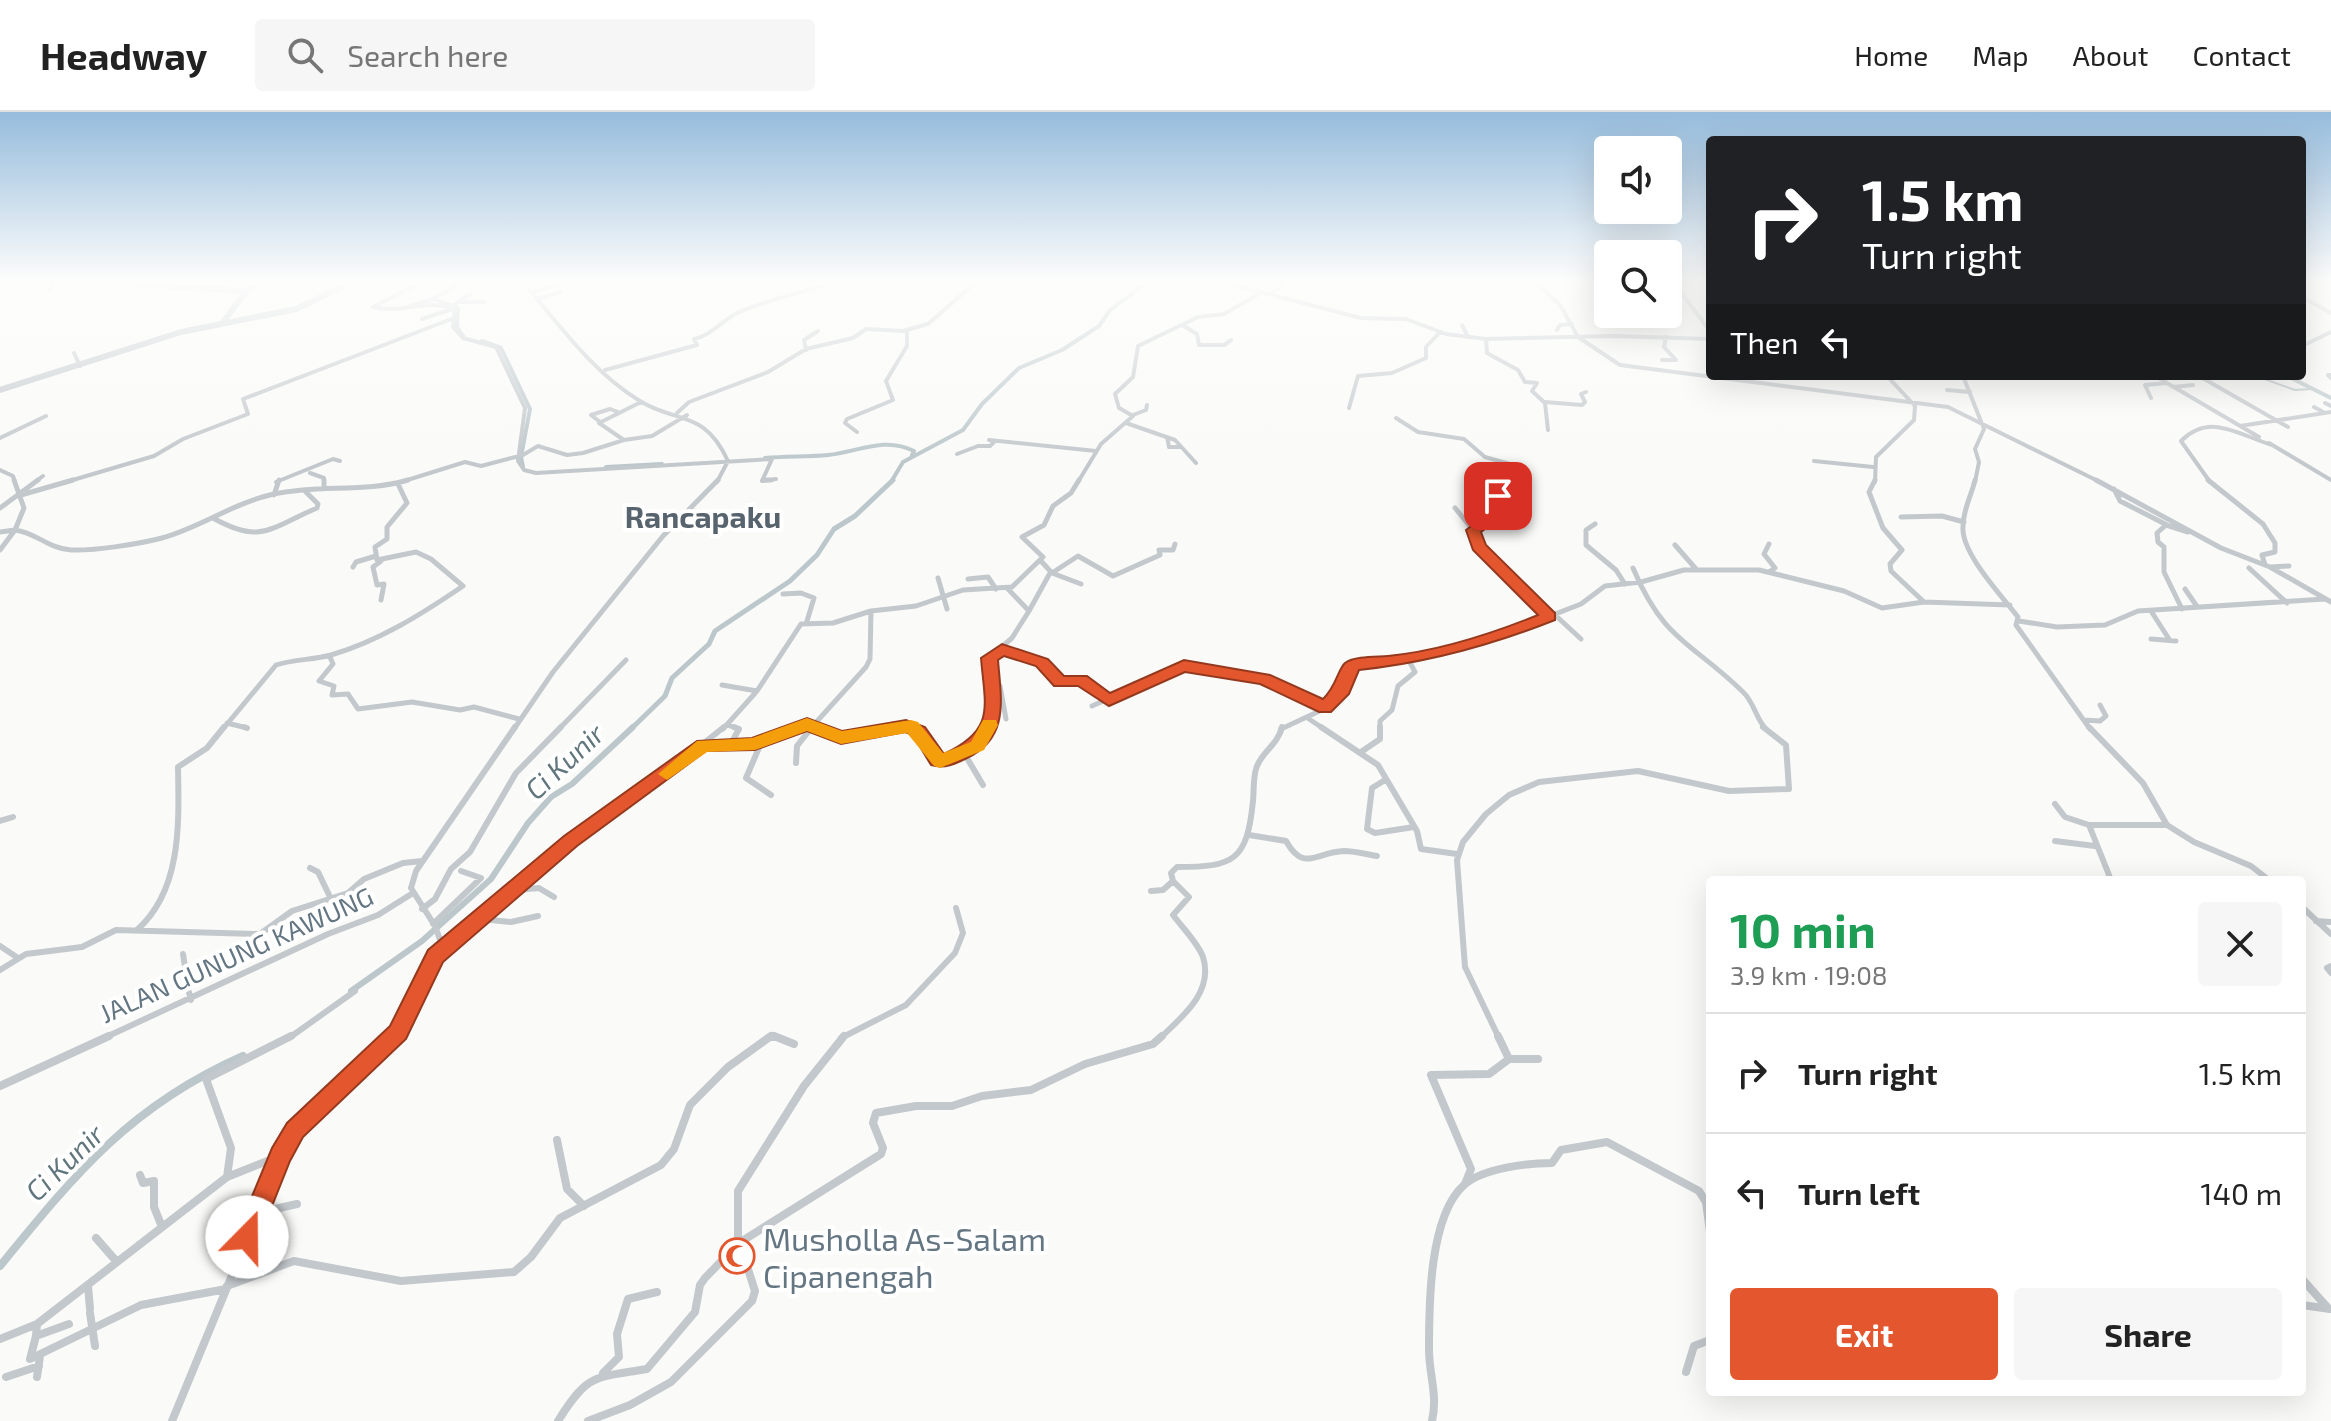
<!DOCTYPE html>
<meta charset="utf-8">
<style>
:root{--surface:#fff;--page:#f6f6f6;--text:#222;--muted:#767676;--line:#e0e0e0;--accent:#e4572e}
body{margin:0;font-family:"Exo 2",sans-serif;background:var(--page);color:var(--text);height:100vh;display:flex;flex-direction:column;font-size:30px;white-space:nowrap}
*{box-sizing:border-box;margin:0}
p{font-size:26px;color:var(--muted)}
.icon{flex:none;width:44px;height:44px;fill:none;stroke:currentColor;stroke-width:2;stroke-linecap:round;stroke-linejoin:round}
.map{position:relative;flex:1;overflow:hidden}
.sheet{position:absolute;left:1706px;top:764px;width:600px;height:520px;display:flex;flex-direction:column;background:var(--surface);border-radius:8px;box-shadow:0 8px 32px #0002}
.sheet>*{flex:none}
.banner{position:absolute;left:1706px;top:24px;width:600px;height:244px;border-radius:8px;box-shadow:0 8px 32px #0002;background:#202124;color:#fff;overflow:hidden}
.fabs{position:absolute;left:1594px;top:24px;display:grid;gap:16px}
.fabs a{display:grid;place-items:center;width:88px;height:88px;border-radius:8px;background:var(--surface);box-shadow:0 8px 32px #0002;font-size:40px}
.pin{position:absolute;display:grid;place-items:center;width:68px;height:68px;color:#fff;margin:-34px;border-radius:16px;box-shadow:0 4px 12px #0006}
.me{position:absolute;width:88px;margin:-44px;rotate:22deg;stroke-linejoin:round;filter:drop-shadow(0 0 6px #0008)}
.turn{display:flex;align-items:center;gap:28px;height:168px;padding:0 24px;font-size:36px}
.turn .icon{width:104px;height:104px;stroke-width:2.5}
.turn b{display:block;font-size:56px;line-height:68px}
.then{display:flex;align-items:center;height:76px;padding:0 24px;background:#0003;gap:16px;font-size:30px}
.round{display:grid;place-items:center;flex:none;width:84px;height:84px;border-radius:8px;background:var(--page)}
.headline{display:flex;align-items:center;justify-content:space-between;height:136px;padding:0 24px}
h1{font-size:48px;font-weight:700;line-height:60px;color:#1e9e55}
.primary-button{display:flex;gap:16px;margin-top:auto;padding:16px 24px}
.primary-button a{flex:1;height:92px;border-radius:8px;background:var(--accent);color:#fff;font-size:32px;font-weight:700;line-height:92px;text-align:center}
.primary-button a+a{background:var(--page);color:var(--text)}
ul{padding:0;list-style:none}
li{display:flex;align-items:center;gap:24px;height:120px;padding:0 24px;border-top:2px solid var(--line)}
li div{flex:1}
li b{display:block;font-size:30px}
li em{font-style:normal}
header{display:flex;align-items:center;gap:48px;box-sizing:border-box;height:112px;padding:0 40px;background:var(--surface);border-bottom:2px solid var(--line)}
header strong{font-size:38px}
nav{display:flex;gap:44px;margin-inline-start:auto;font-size:28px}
.search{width:560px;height:72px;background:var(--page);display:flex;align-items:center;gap:20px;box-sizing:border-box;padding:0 28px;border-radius:8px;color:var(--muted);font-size:30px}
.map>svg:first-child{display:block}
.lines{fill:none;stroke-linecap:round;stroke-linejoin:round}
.stream{stroke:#bbc7cb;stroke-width:2}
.river-far3{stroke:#bbc7cb;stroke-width:4}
.river-far2{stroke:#bbc7cb;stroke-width:5}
.river-far1{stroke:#bbc7cb;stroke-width:6}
.river{stroke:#bbc7cb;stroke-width:8}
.minor-far3{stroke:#c3c8cc;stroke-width:4}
.minor-far2{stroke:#c3c8cc;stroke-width:5}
.minor-far1{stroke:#c3c8cc;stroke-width:6}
.minor{stroke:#c3c8cc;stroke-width:8}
.major{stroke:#c3c9ce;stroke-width:6}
.route{fill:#e4572e;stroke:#94391e;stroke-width:2}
.slow{fill:#f59e0b}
.labels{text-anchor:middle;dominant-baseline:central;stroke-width:8;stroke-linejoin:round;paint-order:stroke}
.street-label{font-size:26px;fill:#657683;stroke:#fff}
.water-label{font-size:28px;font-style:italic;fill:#60757c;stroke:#fff}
.quarter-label{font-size:30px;font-weight:bold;fill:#57646e;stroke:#fff}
.near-poi-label{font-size:32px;fill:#657683;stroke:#fff;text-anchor:start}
</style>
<header>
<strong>Headway</strong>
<div class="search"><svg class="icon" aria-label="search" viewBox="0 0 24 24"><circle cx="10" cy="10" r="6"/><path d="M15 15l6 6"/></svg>Search here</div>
<nav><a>Home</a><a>Map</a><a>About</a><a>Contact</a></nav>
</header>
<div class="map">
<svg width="2331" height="1309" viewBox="0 0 2331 1309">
<rect width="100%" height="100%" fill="#fafaf8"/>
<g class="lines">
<!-- stream -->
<path class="stream" d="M2256,264L2295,278L2311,277"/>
<!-- river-far3 -->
<path class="river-far3" d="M410,194L434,187L458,196L457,215L463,224
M482,229L501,236L530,297L521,345L523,355
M2287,264L2331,286
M765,346C786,344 807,345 828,343C858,340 885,324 914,339L912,343
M606,355L662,352
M891,370L903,350L963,318L982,292L1019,256L1062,238L1099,214L1110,198L1148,170"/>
<!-- river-far2 -->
<path class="river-far2" d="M631,617L665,584L672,566L709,532L715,519L790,469L817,443L834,417L855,404L893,368"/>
<!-- river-far1 -->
<path class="river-far1" d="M351,879L422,829L491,767L528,711L551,685L572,672L633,615"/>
<!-- river -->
<path class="river" d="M0,1154C76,1061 130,994 243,944"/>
<!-- minor-far3 -->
<path class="minor-far3" d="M422,170L373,195C402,202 426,186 455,197L453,215L463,226L496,235L525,296L518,349L524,358L536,361L772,347L762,369L776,367
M523,170C558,211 593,261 640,289C677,312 704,297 728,349L717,370
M847,170L855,174L869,170
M1222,170L1361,206L1406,207L1446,222L1486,227L1614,224L1710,227
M1535,170L1560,193L1578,225L1620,253L1948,295L2100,370
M1673,170L1710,219
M49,178L54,170
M246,179L263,170
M531,180L565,171
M1271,182L1286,170
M2302,185L2331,201
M537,187L561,180
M430,188L453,176L455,170
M461,190H484
M451,195L470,182
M422,207L452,197
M1462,213L1468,225
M1184,214L1197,222L1199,233H1224L1231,228
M1557,218L1560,213L1572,212
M1486,227L1487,241L1518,258L1525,270L1537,271L1532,279L1545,291L1548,318
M2302,234L2331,220
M806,238L804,228L818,219
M74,241L80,254
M1662,248H1676L1664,235L1666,225
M605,258L697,233L694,227C710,224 722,209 737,201C768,187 804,180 836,170
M2331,263H2328L2331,266
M1963,264L1984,317L1975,337L1979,350L1975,370
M2155,264L2259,325
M2199,264L2288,315
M2173,275L2193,273
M1947,278L1970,280
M2151,286L2145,273L2167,271
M1545,290L1582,293L1585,290L1581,282L1586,280
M2325,291L2331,294
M2314,295L2325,301
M1349,296L1358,264L1392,261L1426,246V235L1440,220
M677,301L689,290L768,260L806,237L853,226L866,217L903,219L928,212L976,170
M1133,303L1146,298L1147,293
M1396,306L1418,320L1464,327L1485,345L1517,354L1513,370
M600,310L591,303L610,297L618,300
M1126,311L1175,328L1196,351
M2240,314L2331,300
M857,320L845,311L847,307L893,288L886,269L907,234V219
M1167,325L1169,335H1181
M0,326L46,304
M624,328L599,311L641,290
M989,328L1096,339
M2269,331L2331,368
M957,342L978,334H990L995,329
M1814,349L1873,355
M1487,352L1515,362
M0,358L13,364L15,370
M310,361L324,366V370
M35,370L43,364
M66,370L154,344L183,327L248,302L243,287L454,206
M276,370L333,347L340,349
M401,370L465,350L481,354L523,343L538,334L567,343L583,341L624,328L652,324L687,303
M1078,370L1101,332L1133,304L1119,296L1115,282L1133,265L1138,234L1198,205L1224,202L1262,180
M1875,370L1876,345L1914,308L1915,294L1887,264
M2210,370L2181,329C2210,300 2239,323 2272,333"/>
<!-- minor-far2 -->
<path class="minor-far2" d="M324,368V377
M763,368H771
M1514,368L1512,375C1493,387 1490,410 1473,418L1483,440L1549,504
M1875,368L1869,380L1883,416L1902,438L1890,452L1891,459L1924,490
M1975,368C1971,385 1963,397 1963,415C1961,441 2002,484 2018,505L2016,513L2090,617
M2096,368L2221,436L2270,455L2331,490
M2208,368L2263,412L2275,431V440L2262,443L2265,453
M2114,377L2120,389L2167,413
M21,383L73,368
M274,383L279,368
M0,396L38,368
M1455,396L1473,418
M1901,405L1942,404L1964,410
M213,406C261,433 270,416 317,396L318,392L305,379
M1595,412L1586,418V433L1616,458L1625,472
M0,420L15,418L24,396L14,368
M1769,432L1764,442L1775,456L1769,460
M1675,433L1696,457
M0,438L15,418C35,420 49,437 71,438C94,439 139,432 162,426C199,416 232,392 270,383C315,372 365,381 408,368
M381,449L373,455L377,473L384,472L381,488
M1041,449L1052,461L1078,444L1113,464L1160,443L1159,438H1173L1175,432
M353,455L356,450L376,444
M2270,455L2289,454
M1633,456C1664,530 1692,530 1743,580C1754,590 1756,607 1766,617
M2249,456L2287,491
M1052,461L1081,472
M938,466L947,497
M968,467L988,465L996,477
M2185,477L2196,493
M783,482L801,481L814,486L807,509
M2182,497L2164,460V435L2158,430L2157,421L2166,413L2188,420
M1029,499L1050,461
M2151,499L2169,527
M1554,502L1581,527
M2019,509L2057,515L2105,513L2138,499L2325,487
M2151,527L2176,529
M1002,537L1042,551L1060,570L1081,568L1109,588
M330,545L333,552L319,569L334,574L332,583L348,582L358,597L412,590L460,598L474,595L519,607
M722,573L757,579
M990,575L1000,574L1006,607
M1092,594L1182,554L1264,567L1325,595
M1309,607L1324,617
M2084,608L2100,609L2106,604L2100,593
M227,611L247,616
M727,613L739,617
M223,617L276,553C294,547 313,548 331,543C379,529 422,502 463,474L431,447L416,440L377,448L375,435L387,427V415L407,391L398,372
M514,617L553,560L663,424L718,368
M559,617L626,548
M723,617L757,579L801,512L833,511L871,499L916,494L963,478L1012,475L1043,445L1022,425L1044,413L1053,394L1071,381L1079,368
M794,617L807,612L820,617
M810,617L866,555L870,547L871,499
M892,617L911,614L914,617
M985,617L994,600L989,546L1012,526L1029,499L1007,476
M1281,617L1326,596L1351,555L1379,548L1408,547L1504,522L1581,492L1605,474L1641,470L1684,458H1759L1844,479L1882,496L1924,490L2010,493
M1380,617V609L1392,598L1398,574L1415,560L1408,547"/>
<!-- minor-far1 -->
<path class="minor-far1" d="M244,615L247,616
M815,615L841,626L904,615
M912,615L940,650L975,636L986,615
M1321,615L1378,653L1417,719L1421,737L1457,742
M2089,615L2143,671L2167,713L2194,730L2251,754L2269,768
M761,631L746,666L771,683
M703,633H744L799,615
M729,635L739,617L734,615
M1361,640L1380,627V615
M964,641L983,673
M796,651L797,634L812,615
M1385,668L1372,676L1367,717L1375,721L1414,715
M2055,692L2065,705L2089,713
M0,709L13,705
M1249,723L1286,729C1304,761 1316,740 1344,739C1354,739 1366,742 1377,744
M2055,729L2095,734
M310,756L318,760L331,787
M2111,768L2089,713H2167
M516,778L539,776L554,785
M1151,779L1163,778L1173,769
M2302,795L2331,822
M422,797L435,787L451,757L470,740L516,661L561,615
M481,807L511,810L538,804
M2316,809L2331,810
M433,812L481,766L461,759
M137,818C182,778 179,711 178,655L207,636L224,615
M0,834L18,846
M443,836L435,814L411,776L416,759L515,615
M183,842L185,855L180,867L187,873L191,888
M2331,854L2327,856L2331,861
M0,858L26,842L82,835L116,818L260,822L292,799L348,781L364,767L403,751L422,749
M104,926L328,822L378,803L413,781
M289,926L355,879
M394,926L422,867L443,836L571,729L639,683L724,615
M768,926H778
M841,926L906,893L955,841L963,821L956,796
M1160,926C1182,905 1214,880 1203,845C1198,831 1182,815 1173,803L1189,785L1173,769L1171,761L1177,755C1234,755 1247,749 1253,689C1254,679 1253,667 1256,657C1260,641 1278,633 1282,615
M1499,926L1465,855L1457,748L1463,730L1486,702L1509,683L1539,670L1638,659L1729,679L1789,677L1786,633L1763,615"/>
<!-- minor -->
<path class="minor" d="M774,924L794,932
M1509,947H1538
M0,974L109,924
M557,1028L567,1077L584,1094
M140,1063L143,1071L154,1069V1095L162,1115
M227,1065L231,1036L206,967L291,924
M1465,1072L1471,1057L1431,963L1489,962L1509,947L1498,924
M257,1101L297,1092
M96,1126L117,1150
M2302,1167L2328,1196
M88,1174L90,1197
M227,1174L294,1149L401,1169L514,1160L531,1145L560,1106L661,1053L674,1037L690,993L728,955L771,924
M1710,1188V1194
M2302,1193L2330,1197
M90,1201L95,1234
M37,1212L36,1224L69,1212
M36,1224L30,1247L141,1193L226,1177
M0,1227L37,1212L227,1065L280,1044
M1686,1260L1694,1234L1710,1228
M603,1261L619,1245L617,1222L628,1187L657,1180
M6,1265L39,1254
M37,1265L40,1244
M172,1309L287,1030L308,1003L395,924
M558,1309C588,1261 594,1266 647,1257L695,1200L700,1173L705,1166L739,1131L881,1042L883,1036L873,1011L876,1001L916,994H952L982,984L1031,978L1085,952L1153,932L1162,924
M588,1309L630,1293L671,1270L752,1189L755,1179L738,1126V1079L804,974L844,924
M1432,1309C1438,1283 1429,1263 1429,1237C1429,1193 1429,1104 1464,1073C1483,1056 1528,1051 1552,1051L1561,1038L1607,1030L1699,1079L1706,1090L1710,1120"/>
<!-- major -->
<path class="major" d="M100,170L246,179
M224,209L246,179
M0,278L181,220L296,197L352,170"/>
</g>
<!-- sky -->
<linearGradient id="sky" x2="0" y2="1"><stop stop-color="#96bcdc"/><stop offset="0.48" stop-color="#fdfdfc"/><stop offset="1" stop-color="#fdfdfc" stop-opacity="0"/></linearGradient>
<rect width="2331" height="353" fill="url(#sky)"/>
<!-- route -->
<path class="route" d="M1498,379L1505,384L1491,404L1489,414L1481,420L1486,433L1555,501V508C1492,533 1426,551 1359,558L1349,582L1331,600H1319L1260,572L1185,560L1109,594L1078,574H1054L1036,554L1004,544L998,548C1001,587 1010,626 967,646C955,652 945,657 931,653L913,623L905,620L841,632L807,619L755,638L706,639L577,734L443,850L406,927L303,1025L290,1049L256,1134L247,1137L238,1134L235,1125L272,1036L287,1011L390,914L428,838L564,724L697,629L752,626L807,606L842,619L906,608L925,615L944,642C996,618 985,595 981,546L1002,532L1048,547L1064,564H1087L1110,581L1184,548L1270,563L1323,587C1336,575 1338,557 1345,551C1355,544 1376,545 1388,544C1439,539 1491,522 1538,503L1473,438L1466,418L1475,411L1493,381Z"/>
<!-- slow -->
<path class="slow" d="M807,606L842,619L911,608L918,610L943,641L971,630L983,608H996L998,613L984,638L940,656L934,654L907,621L841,632L807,619L755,638L707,640L667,668L658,662L697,629L752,626Z"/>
<!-- icons -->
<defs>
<symbol id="mosque-ring" viewBox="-11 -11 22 22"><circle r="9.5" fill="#fff" stroke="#e4572e" stroke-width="1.5"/><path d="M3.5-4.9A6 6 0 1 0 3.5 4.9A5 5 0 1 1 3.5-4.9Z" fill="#e4572e"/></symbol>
</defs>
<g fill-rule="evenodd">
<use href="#mosque-ring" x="717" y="1124" width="40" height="40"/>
</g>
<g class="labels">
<!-- street labels -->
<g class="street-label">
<text transform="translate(236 842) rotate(-24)">JALAN GUNUNG KAWUNG</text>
</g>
<!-- water labels -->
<g class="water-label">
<text transform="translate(564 649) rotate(-43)">Ci Kunir</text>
<text transform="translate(64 1050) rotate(-44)">Ci Kunir</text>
</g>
<!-- quarter labels -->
<g class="quarter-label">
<text x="703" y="404">Rancapaku</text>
</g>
<!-- near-poi labels -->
<g class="near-poi-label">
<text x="763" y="1126">Musholla As-Salam<tspan x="763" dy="37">Cipanengah</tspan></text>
</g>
</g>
</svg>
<div class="fabs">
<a><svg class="icon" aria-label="sound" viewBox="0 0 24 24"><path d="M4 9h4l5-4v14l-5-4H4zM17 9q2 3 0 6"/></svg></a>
<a><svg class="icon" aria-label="search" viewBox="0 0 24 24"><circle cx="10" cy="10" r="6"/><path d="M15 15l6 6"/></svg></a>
</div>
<div class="pin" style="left:1498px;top:384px;background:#d93025"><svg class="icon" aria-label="arrive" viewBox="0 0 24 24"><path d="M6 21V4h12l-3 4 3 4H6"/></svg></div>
<svg class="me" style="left:247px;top:1125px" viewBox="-20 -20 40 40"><circle r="19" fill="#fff"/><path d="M0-13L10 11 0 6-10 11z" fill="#e4572e"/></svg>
<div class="banner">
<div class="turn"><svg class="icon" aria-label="right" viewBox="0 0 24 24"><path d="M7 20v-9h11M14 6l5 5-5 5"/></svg><div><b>1.5 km</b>Turn right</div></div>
<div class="then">Then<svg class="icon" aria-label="left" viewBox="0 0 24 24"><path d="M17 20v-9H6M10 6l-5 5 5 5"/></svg></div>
</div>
<section class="sheet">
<div class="headline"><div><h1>10 min</h1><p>3.9 km · 19:08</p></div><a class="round"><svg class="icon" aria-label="close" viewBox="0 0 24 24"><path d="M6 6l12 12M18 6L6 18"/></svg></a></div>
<ul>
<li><svg class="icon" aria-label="right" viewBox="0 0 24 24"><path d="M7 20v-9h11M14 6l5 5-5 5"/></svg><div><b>Turn right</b></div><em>1.5 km</em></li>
<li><svg class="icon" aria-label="left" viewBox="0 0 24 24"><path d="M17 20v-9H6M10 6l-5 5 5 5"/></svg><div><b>Turn left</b></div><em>140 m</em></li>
</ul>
<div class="primary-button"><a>Exit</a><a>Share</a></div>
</section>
</div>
